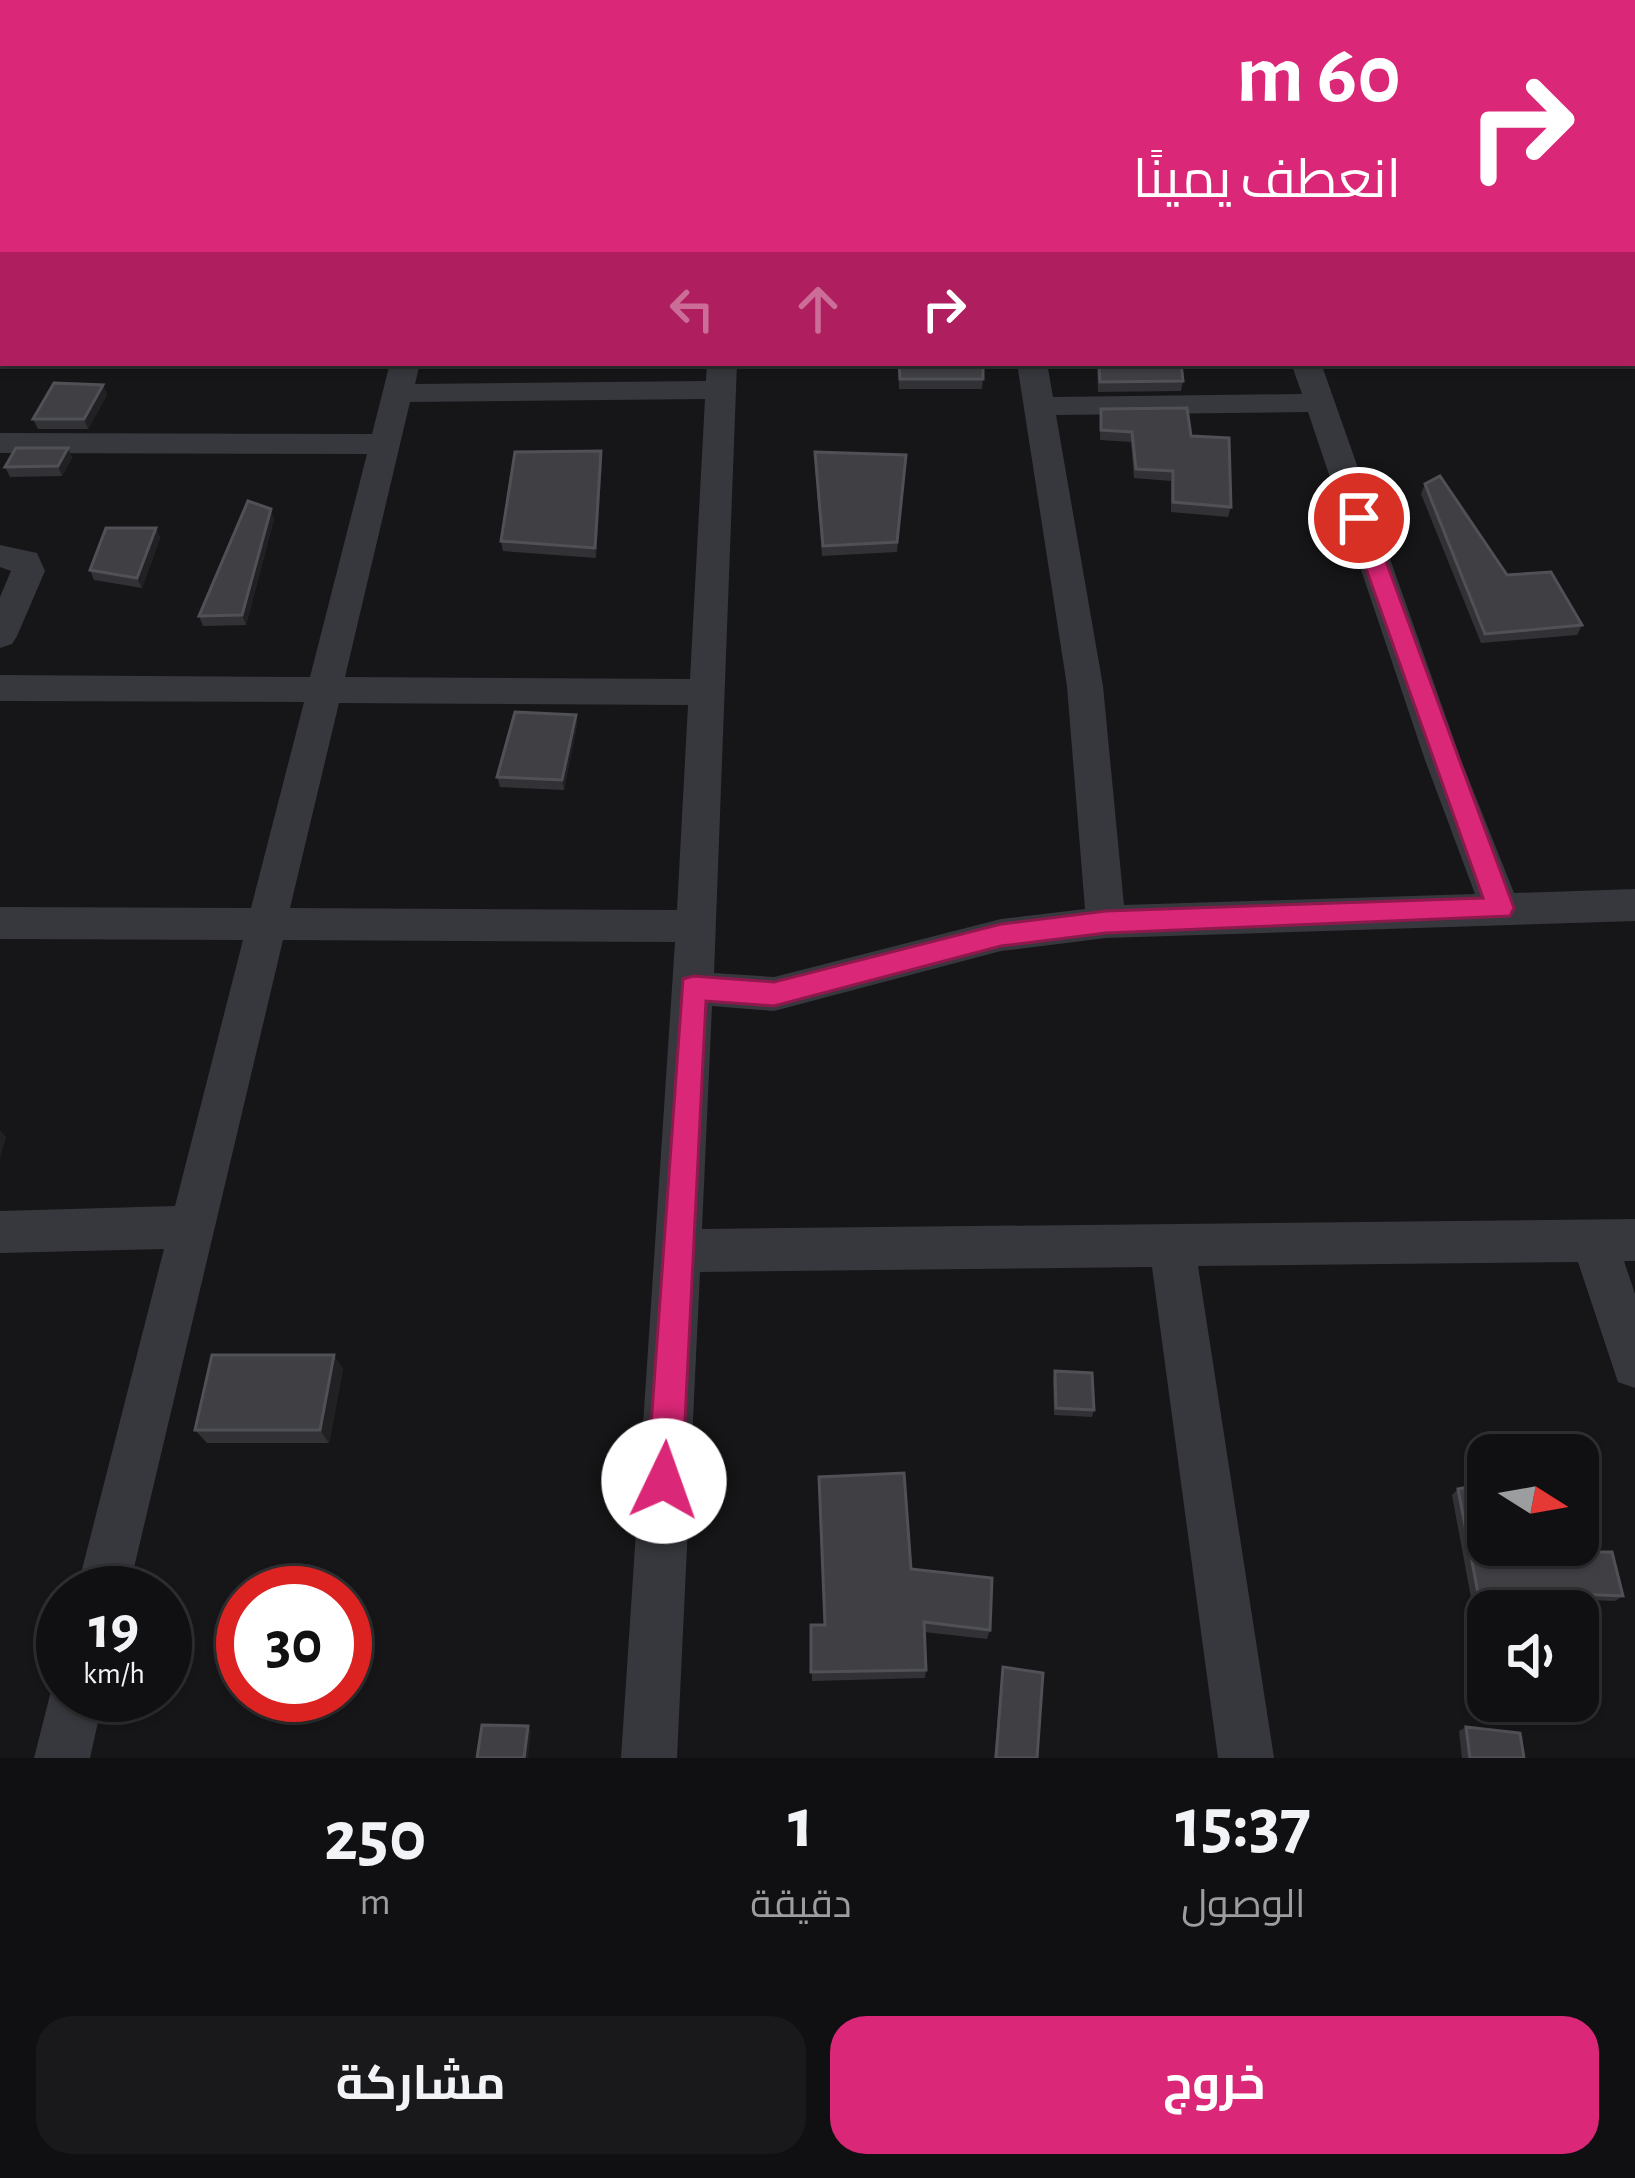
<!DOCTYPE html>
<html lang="ar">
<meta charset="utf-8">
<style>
:root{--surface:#101012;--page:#19191b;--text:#f1f3f6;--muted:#9c9d9f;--line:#303032;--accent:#db2777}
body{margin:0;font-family:"Alegreya Sans",Cairo,sans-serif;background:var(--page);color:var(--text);direction:rtl;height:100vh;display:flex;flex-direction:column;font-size:45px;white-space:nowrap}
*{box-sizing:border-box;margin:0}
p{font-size:39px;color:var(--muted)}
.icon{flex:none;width:66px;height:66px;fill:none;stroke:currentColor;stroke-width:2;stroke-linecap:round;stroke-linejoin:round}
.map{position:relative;height:1758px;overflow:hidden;direction:ltr}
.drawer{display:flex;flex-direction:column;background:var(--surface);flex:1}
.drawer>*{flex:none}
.guide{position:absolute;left:0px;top:0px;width:1635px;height:366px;box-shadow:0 3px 9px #0004,0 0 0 3px var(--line);direction:rtl;background:#db2777;color:#fff;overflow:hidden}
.needle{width:78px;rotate:101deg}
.controls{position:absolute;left:1467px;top:1434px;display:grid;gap:24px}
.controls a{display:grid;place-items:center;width:132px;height:132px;border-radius:24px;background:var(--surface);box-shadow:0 3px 9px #0004,0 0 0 3px var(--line);font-size:60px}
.speed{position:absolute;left:36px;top:1566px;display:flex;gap:24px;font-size:60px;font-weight:700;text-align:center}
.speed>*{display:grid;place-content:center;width:156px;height:156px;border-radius:50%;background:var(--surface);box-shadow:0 3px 9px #0004,0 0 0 3px var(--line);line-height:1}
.speed small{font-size:30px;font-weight:400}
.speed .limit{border:18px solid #d22;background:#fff;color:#111}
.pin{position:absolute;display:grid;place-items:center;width:102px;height:102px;color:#fff;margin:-51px;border:6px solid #fff;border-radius:50%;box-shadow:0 3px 12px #0007}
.me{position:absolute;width:132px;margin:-66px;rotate:3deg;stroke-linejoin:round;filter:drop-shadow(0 0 9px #0008)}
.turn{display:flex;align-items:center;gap:42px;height:252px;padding:0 36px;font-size:54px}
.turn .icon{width:156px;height:156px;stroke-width:2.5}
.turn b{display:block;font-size:84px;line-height:102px}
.lanes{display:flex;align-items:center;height:114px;padding:0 36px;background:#0003;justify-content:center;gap:60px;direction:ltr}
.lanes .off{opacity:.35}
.eta{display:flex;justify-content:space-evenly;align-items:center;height:204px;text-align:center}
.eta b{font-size:72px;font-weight:700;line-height:84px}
.button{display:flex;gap:24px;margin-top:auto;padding:24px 36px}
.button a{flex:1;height:138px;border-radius:36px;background:var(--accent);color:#fff;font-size:48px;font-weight:700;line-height:138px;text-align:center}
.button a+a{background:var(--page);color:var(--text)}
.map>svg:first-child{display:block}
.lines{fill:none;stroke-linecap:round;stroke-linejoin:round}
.street{fill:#37383d;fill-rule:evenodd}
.wall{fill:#323236}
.shaded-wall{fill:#212124}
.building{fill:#3f3f44;stroke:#4f5156;stroke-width:3}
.route{fill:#db2777;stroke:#8e194d;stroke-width:3}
</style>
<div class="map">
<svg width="1635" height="1758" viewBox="0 0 1635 1758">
<rect width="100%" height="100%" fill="#161618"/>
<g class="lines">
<!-- street -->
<path class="street" d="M475,0H497V3H475Z
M727,0H749V3H727Z
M965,0H987L988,3H966Z
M1179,0H1201V3H1179Z
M1564,0H1586L1588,3H1566Z
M1632,80H1635V99H1632Z
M0,109H3V123H0Z
M1632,133H1635V149H1632Z
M0,187H3V203H0Z
M1632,264H1635V280H1632Z
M0,280H3V296H0Z
M390,363H420L415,384L706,381L707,363H737L714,973L774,977L1001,919L1085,909L1067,686L1017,363H1047L1053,397L1302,394L1291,363H1321L1461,760L1514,893L1635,889V921L1106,938L1001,951L774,1011L712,1006L702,1229L1635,1219V1261H1624L1635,1294V1388L1618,1382L1578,1262L1198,1266L1274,1758H1218L1152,1267L700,1272L677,1758H621L675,942L283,940L128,1593H76L164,1249L0,1253V1211L175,1206L243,940L0,939V907L251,908L304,702L0,701V675L310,677L367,454L0,453V433L372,434ZM705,399L690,679L345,677L410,402ZM1308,412L1425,760L1475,894L1124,905L1103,686L1056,415ZM339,703L688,705L677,910L290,908Z
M0,545L37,553L45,571L17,636L12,644L0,648V597L11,571L0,567Z
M63,1674V1695H104L90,1758H34L50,1695Z"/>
</g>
<!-- wall -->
<path class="wall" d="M898,363L983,379L982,389H899Z
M1097,363H1181L1183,381L1181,391L1098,392Z
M103,385L107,395L88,429H38L33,419Z
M1101,409L1191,436L1231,507L1228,517L1171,512V481L1134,478L1131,442L1100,440Z
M68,448L72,458L62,476L10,477L5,467Z
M601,451L602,461L596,558L503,551L501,541Z
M906,455L897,552L822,556L815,462Z
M1425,484L1507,575L1582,625L1577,635L1481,643L1421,494Z
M274,519L246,625L203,626L199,616Z
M156,528L160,538L142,588L94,580L90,570Z
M576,715L577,725L564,790L500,787L497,777Z
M343,1369L329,1443H207L195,1430Z
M1055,1371L1094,1410L1092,1417L1054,1415L1053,1378Z
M1458,1489L1507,1552L1623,1596L1615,1601L1516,1597L1517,1600L1510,1605L1472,1603L1452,1495Z
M911,1569L990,1630L987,1639L924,1632L926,1670L925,1678L812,1681L811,1625H825Z
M1003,1667L1037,1758H994Z
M1466,1727L1524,1758H1462L1459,1731Z"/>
<!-- shaded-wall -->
<path class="shaded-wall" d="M103,385L107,395L88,429L84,419Z
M68,448L72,458L62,476L58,466Z
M601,451L602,461L596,558L595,548Z
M271,509L274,519L246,625L242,615Z
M156,528L160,538L142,588L137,578Z
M576,715L577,725L564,790L562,780Z
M0,1130L6,1137L0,1159Z
M334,1355L343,1369L329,1443L320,1430Z
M528,1726L531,1730L528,1758H524Z"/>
<!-- building -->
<path class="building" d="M0,0H72L70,3H3V63H0Z
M532,0H585L584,3H532Z
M830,0H874V3H829Z
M1038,0H1101L1100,3H1038Z
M899,363H983V379H900Z
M1099,363H1181L1183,381L1100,382Z
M54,383L103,385L84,419H33Z
M1187,408L1191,436L1229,438L1231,507L1173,502V471L1136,469L1132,432L1101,430V409Z
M16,448H68L58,466L5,467Z
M601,451L595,548L501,541L515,452Z
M815,452L906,455L897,542L823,546Z
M1440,476L1507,575L1551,572L1582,625L1485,634L1425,484Z
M248,501L271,509L242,615L199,616Z
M106,528H156L137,578L90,570Z
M515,712L576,715L562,780L497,777Z
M212,1355H334L320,1430H195Z
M1055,1371L1092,1373L1094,1410L1056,1408Z
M904,1473L911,1569L992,1578L990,1630L924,1622L926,1670L811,1672V1625H825L819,1477Z
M1488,1483V1545H1506L1507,1552H1612L1623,1596L1515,1591L1517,1600L1479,1598L1458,1489Z
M1003,1667L1043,1673L1037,1758H996Z
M482,1725L528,1726L524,1758H477Z
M1466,1727L1520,1733L1524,1758H1470Z"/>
<!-- route -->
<path class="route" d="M1359,511L1370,518L1514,908L1510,916L1106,933L1001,946L774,1006L706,1001L682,1481L677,1494L664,1499L652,1494L647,1481L683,979L693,976L774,982L1001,924L1106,911L1483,898L1348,518Z"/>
</svg>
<div class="controls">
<a><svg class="needle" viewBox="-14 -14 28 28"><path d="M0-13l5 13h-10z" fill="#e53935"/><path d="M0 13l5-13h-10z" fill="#9c9d9f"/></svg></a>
<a><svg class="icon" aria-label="sound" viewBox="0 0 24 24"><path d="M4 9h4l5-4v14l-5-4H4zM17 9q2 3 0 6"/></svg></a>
</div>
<div class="speed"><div>19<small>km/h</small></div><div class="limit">30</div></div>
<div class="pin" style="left:1359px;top:518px;background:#d93025"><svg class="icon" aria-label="arrive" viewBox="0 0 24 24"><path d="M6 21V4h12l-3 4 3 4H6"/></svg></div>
<svg class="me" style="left:664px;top:1481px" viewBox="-20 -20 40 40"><circle r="19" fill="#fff"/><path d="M0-13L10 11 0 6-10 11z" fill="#db2777"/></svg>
<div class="guide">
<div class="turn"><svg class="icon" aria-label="right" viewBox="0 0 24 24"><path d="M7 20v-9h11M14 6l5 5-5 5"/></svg><div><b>60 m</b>انعطف يمينًا</div></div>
<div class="lanes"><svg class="icon off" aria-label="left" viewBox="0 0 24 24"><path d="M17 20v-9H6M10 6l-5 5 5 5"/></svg><svg class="icon off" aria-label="ahead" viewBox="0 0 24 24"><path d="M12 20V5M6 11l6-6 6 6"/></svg><svg class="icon" aria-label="right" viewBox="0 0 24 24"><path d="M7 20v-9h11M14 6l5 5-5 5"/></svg></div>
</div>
</div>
<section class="drawer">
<div class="eta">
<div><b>15:37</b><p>الوصول</p></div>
<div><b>1</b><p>دقيقة</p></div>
<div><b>250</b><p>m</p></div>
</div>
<div class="button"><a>خروج</a><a>مشاركة</a></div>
</section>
